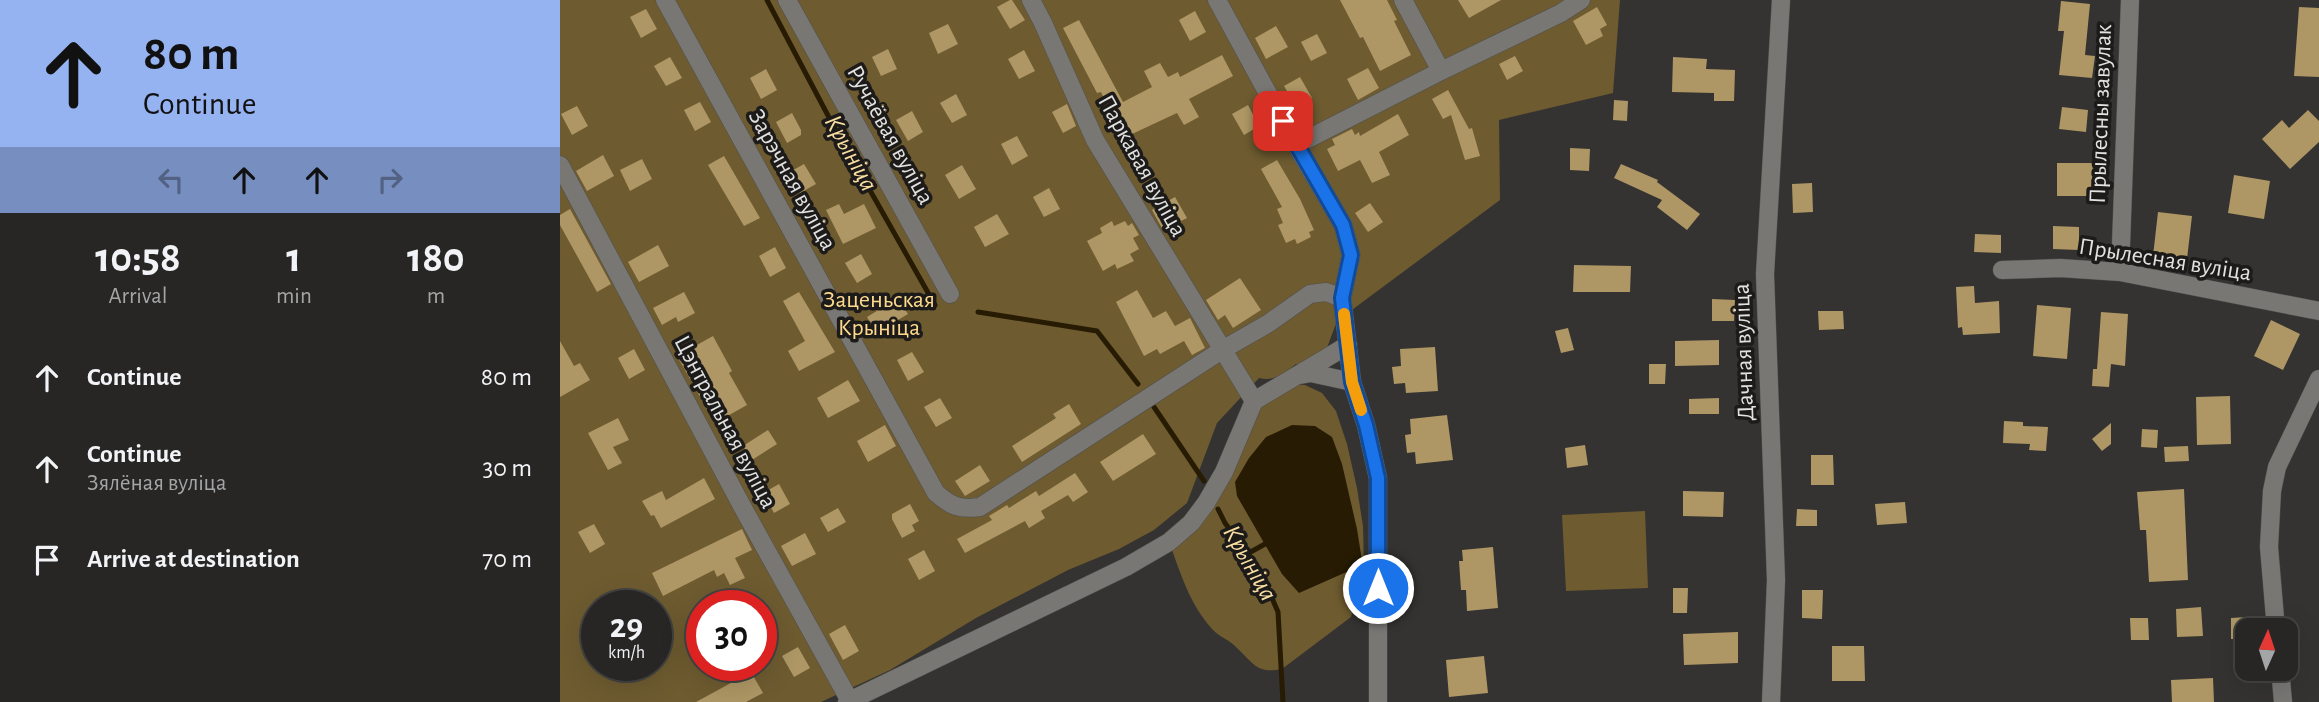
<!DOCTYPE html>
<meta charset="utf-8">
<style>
:root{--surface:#272625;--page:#2f2e2d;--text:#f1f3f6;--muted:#a4a5a7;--line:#434342}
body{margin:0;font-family:"Alegreya Sans",sans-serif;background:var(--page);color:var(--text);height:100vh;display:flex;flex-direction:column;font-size:26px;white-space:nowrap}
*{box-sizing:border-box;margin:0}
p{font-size:23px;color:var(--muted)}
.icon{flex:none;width:38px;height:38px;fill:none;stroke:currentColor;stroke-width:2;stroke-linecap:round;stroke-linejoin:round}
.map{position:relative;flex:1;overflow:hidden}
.drawer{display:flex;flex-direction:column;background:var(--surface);width:560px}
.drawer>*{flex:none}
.top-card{background:#95b2f1;color:#111;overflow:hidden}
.needle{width:46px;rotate:3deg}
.fabs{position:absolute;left:1675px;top:618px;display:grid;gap:14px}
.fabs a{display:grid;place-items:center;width:63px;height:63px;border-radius:14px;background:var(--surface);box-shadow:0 7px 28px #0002,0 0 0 2px var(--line);font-size:35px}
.speed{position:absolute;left:21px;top:590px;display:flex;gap:14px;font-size:35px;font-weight:700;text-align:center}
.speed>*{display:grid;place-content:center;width:91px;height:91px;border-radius:50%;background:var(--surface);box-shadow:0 7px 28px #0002,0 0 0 2px var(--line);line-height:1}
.speed small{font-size:18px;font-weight:400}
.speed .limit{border:10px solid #d22;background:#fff;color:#111}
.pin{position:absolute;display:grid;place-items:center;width:60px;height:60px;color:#fff;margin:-30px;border-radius:14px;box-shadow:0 4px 10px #0006}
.me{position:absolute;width:77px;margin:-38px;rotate:0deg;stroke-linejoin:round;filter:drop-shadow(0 0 5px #0008)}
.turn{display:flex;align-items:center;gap:24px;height:147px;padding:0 28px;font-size:32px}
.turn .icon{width:91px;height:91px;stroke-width:2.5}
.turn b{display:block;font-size:49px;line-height:60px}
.lanes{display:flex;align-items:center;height:66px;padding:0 28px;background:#0003;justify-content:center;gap:35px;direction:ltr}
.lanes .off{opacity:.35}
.eta{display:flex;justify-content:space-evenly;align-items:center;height:119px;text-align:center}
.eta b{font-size:42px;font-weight:600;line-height:49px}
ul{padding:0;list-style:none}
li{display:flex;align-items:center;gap:21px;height:91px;padding:0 28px}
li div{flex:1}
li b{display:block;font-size:26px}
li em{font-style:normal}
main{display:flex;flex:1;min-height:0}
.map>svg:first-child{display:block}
.green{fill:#6e5b30;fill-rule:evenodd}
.water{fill:#271c03}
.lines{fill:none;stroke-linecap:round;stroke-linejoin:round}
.stream{stroke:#271c03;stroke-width:5}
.building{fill:#ae9765}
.minor-casing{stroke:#4f4f4d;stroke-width:19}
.minor{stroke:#787774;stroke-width:18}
.route-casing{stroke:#114b97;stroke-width:18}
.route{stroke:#1a73e8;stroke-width:12}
.slow{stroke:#f59e0b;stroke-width:12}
.labels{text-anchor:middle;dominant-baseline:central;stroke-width:7;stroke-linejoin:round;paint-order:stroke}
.street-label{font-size:24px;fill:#e2e2e0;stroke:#1c1b1a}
.park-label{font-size:24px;fill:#fdd98d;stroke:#1c1b1a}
.water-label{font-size:26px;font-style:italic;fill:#fadea2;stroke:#1c1b1a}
</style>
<main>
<section class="drawer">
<div class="top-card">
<div class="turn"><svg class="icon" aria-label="ahead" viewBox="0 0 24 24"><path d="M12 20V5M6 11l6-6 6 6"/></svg><div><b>80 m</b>Continue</div></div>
<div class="lanes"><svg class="icon off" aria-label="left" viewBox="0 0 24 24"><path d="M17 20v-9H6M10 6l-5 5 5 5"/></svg><svg class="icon" aria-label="ahead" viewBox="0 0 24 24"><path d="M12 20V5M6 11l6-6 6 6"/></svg><svg class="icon" aria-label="ahead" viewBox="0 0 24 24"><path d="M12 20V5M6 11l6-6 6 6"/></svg><svg class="icon off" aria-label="right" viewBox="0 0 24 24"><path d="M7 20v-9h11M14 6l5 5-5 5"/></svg></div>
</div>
<div class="eta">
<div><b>10:58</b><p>Arrival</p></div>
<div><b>1</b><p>min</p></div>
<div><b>180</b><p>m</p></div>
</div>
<ul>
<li><svg class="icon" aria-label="ahead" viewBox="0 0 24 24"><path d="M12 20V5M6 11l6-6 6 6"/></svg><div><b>Continue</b></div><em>80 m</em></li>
<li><svg class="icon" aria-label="ahead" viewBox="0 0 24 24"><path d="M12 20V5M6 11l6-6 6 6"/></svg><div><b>Continue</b><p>Зялёная вуліца</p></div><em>30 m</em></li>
<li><svg class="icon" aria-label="arrive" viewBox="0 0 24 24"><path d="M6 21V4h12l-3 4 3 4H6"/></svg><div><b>Arrive at destination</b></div><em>70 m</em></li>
</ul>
</section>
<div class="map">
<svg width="1759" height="702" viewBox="0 0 1759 702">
<rect width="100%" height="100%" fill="#343331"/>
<!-- green -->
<path class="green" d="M0,0H1060L1053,93L939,120L940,200L777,321L765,353L746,366L736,364C724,373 714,382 699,378L657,423L627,503L594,530L559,549L508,570L416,618L330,670L261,702H0ZM37,606H96V665H37ZM142,606H201V665H142Z
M721,383L745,385L762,393L776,411L787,444L797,488L803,526L804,567L791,617L722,669C697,674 694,664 677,648C670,640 659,637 652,629C629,603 621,574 609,542L631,523L694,401Z
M1085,511L1088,588L1006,591L1002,515Z"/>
<!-- water -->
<path class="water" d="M732,425L755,426L772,437L782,464L797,529L802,561L800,566L739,593L722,574L677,496L675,482L689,458L706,437Z"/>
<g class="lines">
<!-- stream -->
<path class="stream" d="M207,0L273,125L375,305
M418,312L537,331L578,384
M594,407L644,481
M658,509L665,523L700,570L718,612L723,702
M687,554L705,544"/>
</g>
<!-- building -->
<path class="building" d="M450,0H452L465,20L450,29L437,7Z
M780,0H827L837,20L834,21L851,55L820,71L803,37L800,38Z
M898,0H941L909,18Z
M1501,1L1530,4L1525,55L1535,56L1532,78L1499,75L1504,31H1498Z
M1037,7L1047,25L1040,29L1043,36L1026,45L1013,21Z
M1739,7L1759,8V77L1734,76Z
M86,9L97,29L81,38L70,17Z
M635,11L646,32L630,41L619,20Z
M519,20L563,102L592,87L584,71L600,63L608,77L618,72L620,77L662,55L673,76L629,99L639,117L624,125L617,113L557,141L548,121L553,119L541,92L537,93L503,28Z
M388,24L398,44L378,54L369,33Z
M716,26L728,47L706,59L695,38Z
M757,34L767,53L751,61L741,42Z
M328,49L337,69L321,76L312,57Z
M464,50L475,71L459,79L448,59Z
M955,56L963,71L947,80L939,64Z
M110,57L122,78L106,86L94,66Z
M1113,57L1147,59L1146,69L1175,70L1174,101H1154V93L1112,92Z
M808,68L819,88L798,100L787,79Z
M206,69L217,90L201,99L190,78Z
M740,77L752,98L736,106L724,86Z
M888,90L909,129L912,128L920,156L905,160L891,115L883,119L872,99Z
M396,94L407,115L392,123L380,103Z
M1054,100L1068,101L1067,121L1053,120Z
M140,102L151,122L135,131L124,110Z
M507,104L516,126L503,133L492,112Z
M688,105L699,126L684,135L672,114Z
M17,106L28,126L12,135L1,114Z
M1502,107L1528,110L1526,132L1499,129Z
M1748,110L1759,121V142L1730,169L1702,139L1722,120L1729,128Z
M352,111L363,132L348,141L336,120Z
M232,113L241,130V135L227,143L216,122Z
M838,114L849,135L819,152L830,175L812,183L800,160L778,171L767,149L775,145L772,139L792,129L795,135L799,132L800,136Z
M457,136L468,156L452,165L441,144Z
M1010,148L1030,149L1029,171L1010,170Z
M43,155L54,176L27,191L16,171Z
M164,156L200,218L184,226L148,165Z
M82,159L92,179L70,191L60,170Z
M717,160L740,199L754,230L749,232L751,237L737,244L735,239L726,243L718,225L723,223L717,209L722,207L701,169Z
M1497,163H1533L1532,196H1497Z
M244,164L256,184L240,193L228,173Z
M1061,164L1098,180L1097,182L1140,214L1127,230L1097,207L1102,200L1054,178Z
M402,165L416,189L399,199L385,175Z
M1674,175L1710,181L1704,219L1668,213Z
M1252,183L1253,212L1233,213L1232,184Z
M489,188L500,209L484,217L473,197Z
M615,197L627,218L603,230L592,210Z
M810,203L823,222L808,232L795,213Z
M279,204L284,214L304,204L316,228L283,244L266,210Z
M10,209L51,284L37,292L0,225V215Z
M1598,212L1632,216L1627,259L1593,256Z
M437,214L449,234L425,247L414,227Z
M552,221L554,226L565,221L568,226L572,223L579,235L573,238L579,249L570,254L574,261L557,269L555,264L543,271L527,241L542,233L540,228Z
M1493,226L1519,227V250L1493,249Z
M1415,234L1441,235V253L1414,252Z
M98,245L109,266L79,282L68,262Z
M215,247L226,268L210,277L199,256Z
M301,254L312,274L297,283L285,263Z
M1014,265L1071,266L1070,292H1013Z
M680,278L701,310L673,328L665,315L658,320L646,300Z
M1414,286L1415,303L1439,301L1440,333L1403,335L1402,327L1398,328L1396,287Z
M577,290L593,318L606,311L615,326L630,318L645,348L632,355L624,341L600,354L597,349L584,356L556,302Z
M124,292L135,313L118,322L116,317L102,325L93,308Z
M239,292L275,352L239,371L228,351L245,341L223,301Z
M338,298L348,314L316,333L307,317Z
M1152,299L1175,300L1174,321H1152Z
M1477,305L1511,308L1507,359L1473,356Z
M1258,311H1283L1284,329L1259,330Z
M1541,312L1568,314L1565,366L1551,364L1549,387L1532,386L1533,369H1537Z
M1711,320L1740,334L1723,370L1694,356Z
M1008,328L1014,350L1001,353L995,331Z
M153,336L172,371L169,373L187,405L155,423L117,356Z
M1159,340V365L1115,366V341Z
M0,341L14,366L20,363L30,380L0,397Z
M875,347L878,391L846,393L845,383L834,384L832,367L841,366L840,349Z
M74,349L85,370L69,379L58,358Z
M352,352L364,372L348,381L337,360Z
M1089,364H1106L1105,384H1089Z
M288,380L300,401L268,418L257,398Z
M1670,396L1671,444L1637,445L1636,397Z
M380,398L392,418L376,427L364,407Z
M1159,398V414H1129V399Z
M509,404L521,424L462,462L452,446L496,418L493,414Z
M887,415L893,460L856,464L855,452L847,453L845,435L851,434L850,419Z
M58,418L69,440L53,447L62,463L48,470L28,433Z
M1444,421L1463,422V426L1488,427L1486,451L1469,450L1470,444L1443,443Z
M1551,423V444L1542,451L1532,439Z
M325,425L336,446L308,462L297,441Z
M1582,429L1598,430L1597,448L1581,447Z
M208,430L217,444L192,460L183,446Z
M583,434L596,454L553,481L540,462Z
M1025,445L1028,465L1007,468L1005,448Z
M1628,446L1629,461L1605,462L1604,447Z
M1251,455H1273L1274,485H1251Z
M420,465L430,481L405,496L395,481Z
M515,473L528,492L513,502L508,495L481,511L485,518L469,528L465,521L405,553L397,539L432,520L429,516L447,505L449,508L476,491L479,496Z
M144,478L155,499L101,528L94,515L91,516L82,501L102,491L106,500Z
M219,484L230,504L214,513L203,493Z
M1624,489L1628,580L1589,582L1586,530H1580L1577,492Z
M1123,491L1164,492L1163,517L1123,516Z
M1345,502L1347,523L1317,525L1315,504Z
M350,504L359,521L352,525L355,531L342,538L332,519V514Z
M278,508L286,522L268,532L260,518Z
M1237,509L1257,510V526H1236Z
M34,524L45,544L30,553L18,532Z
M182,529L192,550L175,558L185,578L170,585L164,573L157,577L154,570L103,596L92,573Z
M245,533L256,554L232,566L221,546Z
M933,547L938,608L907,611L906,590H901L899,561H903L902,550Z
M364,550L375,571L359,580L348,559Z
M71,588L79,606H32Z
M1113,588H1128L1127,613H1113Z
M1242,590H1263L1262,619L1242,618Z
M1641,607L1643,636L1617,637L1616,609Z
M1687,617V639H1671V618Z
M1570,618H1588L1589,640H1571Z
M285,625L299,651L283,660L269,634Z
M1178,632V663L1124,665L1123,634Z
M1272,646H1304L1305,681H1272Z
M238,647L250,668L234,677L222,656Z
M924,656L928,693L889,697L886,660Z
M191,672L203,693L186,702H136Z
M1653,678L1654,702H1612L1611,680Z"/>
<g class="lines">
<defs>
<path id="minor" d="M105,0L376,493C391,506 399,510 420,507L662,350L709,323L750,294L766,292L782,298
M227,0L390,294
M471,0L483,23L535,140L694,401
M657,0L736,145L783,225L791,255L782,298L792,382L806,425L818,478V702
M843,0L881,71
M736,145L881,71L1001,13L1021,0
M0,165L183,508L290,701
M1442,270L1500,268L1560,272L1759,311
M1560,272L1570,0
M740,375L751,373L792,382
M1716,630L1709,547L1712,491L1717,467L1759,379
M1720,668L1723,702
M287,702L566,567L609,542L631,523L646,503L664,472L694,401L788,345
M1211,702L1216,580L1205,274L1221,0"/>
</defs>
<!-- minor casing -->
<use href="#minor" class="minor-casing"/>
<!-- minor -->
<use href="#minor" class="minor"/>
</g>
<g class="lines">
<defs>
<path id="route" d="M723,121L783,225L791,255L782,298L792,382L806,425L818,478V588"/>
</defs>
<!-- route casing -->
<use href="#route" class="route-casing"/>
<!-- route -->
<use href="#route" class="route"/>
<!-- slow -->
<path class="slow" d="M784,314L792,382L801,410"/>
</g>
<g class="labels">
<!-- street labels -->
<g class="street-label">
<text transform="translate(1541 114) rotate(-88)">Прылесны завулак</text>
<text transform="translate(330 135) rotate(61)">Ручаёвая вуліца</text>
<text transform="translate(582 166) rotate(61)">Паркавая вуліца</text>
<text transform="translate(232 180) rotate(61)">Зарэчная вуліца</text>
<text transform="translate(1605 260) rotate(9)">Прылесная вуліца</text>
<text transform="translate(1184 352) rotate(-92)">Дачная вуліца</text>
<text transform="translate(165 422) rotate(62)">Цэнтральная вуліца</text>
</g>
<!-- park labels -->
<g class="park-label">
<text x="319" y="300">Заценьская<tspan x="319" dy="28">Крыніца</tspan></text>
</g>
<!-- water labels -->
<g class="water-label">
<text transform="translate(291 153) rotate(61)">Крыніца</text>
<text transform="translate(690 563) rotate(60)">Крыніца</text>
</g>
</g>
</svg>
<div class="fabs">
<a><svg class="needle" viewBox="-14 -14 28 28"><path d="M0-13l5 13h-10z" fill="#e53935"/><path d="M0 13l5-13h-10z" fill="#a4a5a7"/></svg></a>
</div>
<div class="speed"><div>29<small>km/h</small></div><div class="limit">30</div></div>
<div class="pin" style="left:723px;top:121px;background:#d93025"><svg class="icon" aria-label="arrive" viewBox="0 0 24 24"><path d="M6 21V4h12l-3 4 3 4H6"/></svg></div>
<svg class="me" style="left:818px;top:588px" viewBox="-20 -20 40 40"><circle r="17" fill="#1a73e8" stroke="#fff" stroke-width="3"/><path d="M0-11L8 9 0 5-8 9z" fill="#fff"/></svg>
</div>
</main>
